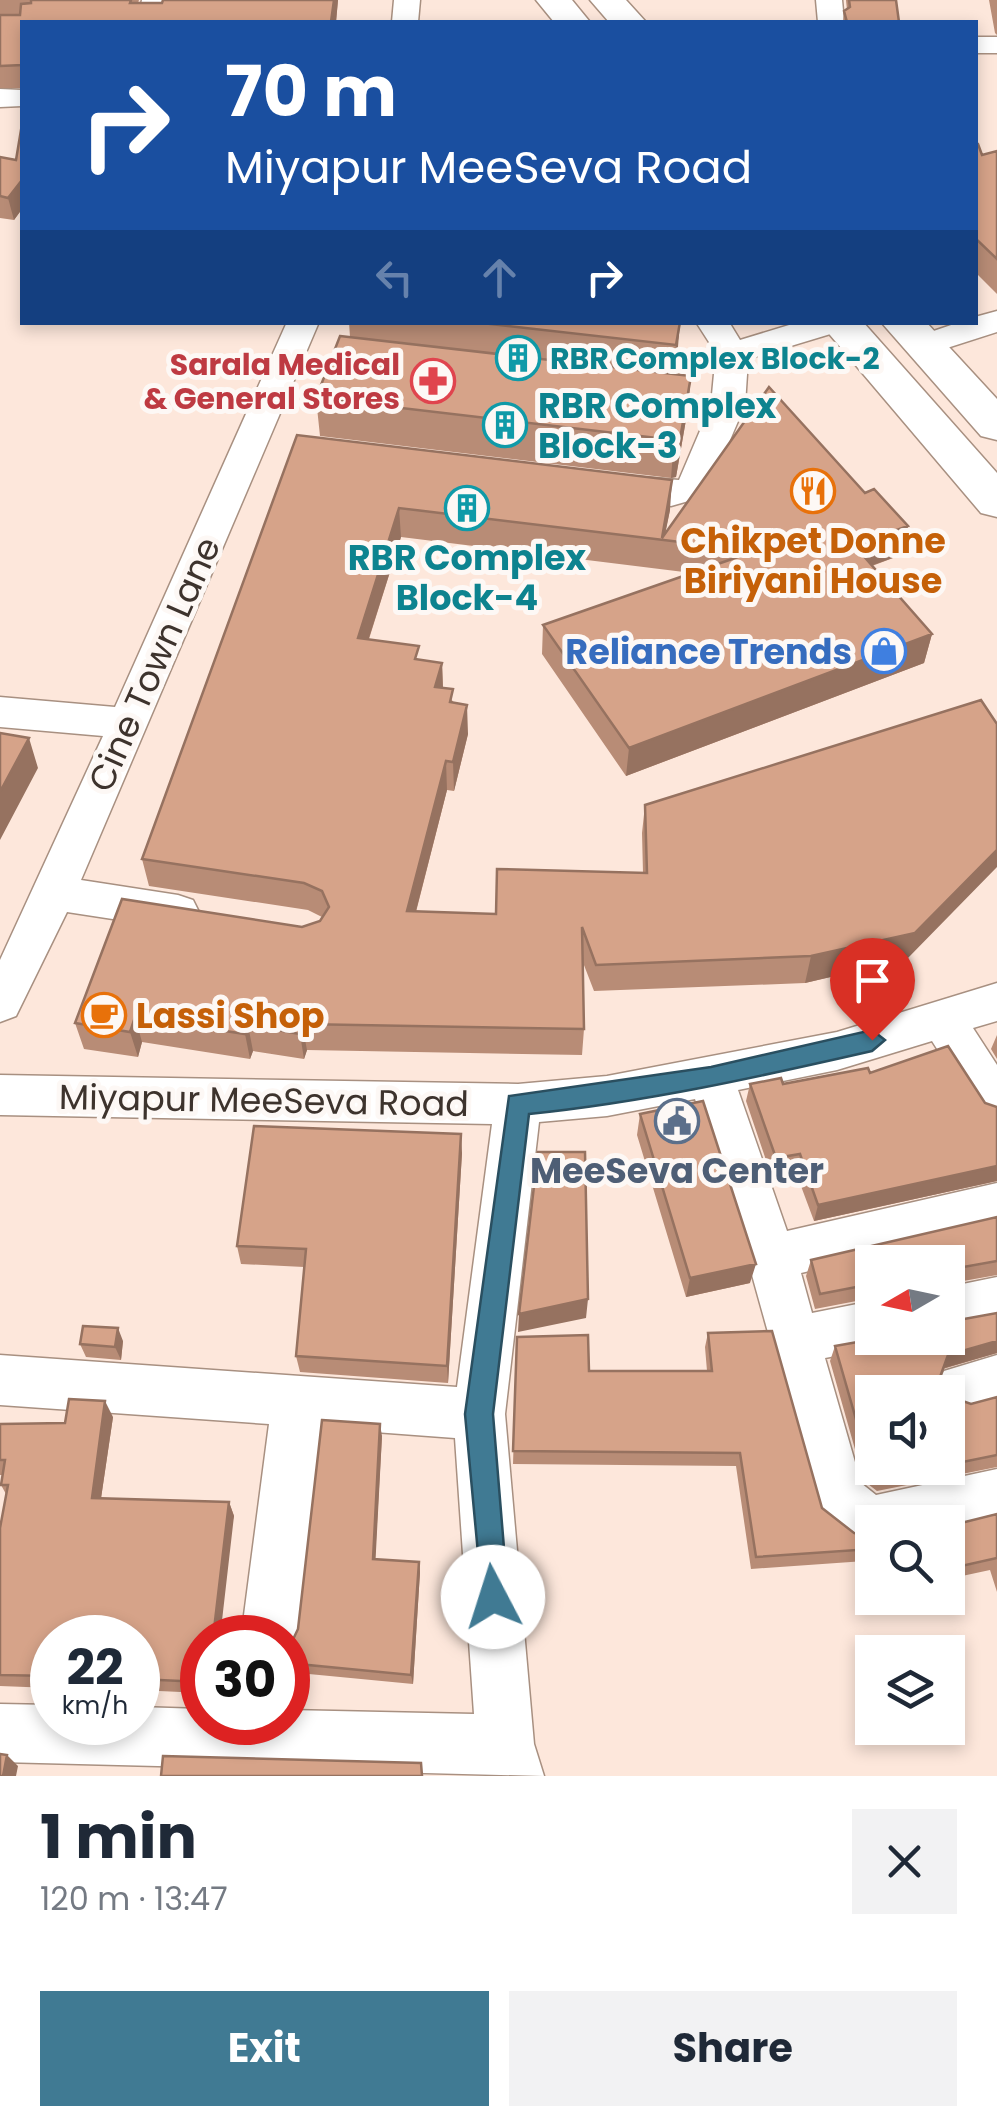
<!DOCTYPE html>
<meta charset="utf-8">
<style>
:root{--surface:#fff;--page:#f2f2f3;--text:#1f2937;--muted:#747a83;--accent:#407a93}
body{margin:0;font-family:Poppins,sans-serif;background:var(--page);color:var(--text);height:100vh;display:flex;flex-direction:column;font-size:38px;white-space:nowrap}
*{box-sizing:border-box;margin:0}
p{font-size:32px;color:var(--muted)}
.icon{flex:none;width:55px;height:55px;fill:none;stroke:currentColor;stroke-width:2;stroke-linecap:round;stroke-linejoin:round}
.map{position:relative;height:1776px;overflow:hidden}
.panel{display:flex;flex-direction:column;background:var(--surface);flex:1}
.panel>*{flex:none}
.hud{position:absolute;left:20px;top:20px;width:958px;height:305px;border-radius:0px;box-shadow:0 5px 15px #0003;background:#1a4fa0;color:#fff;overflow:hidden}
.needle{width:65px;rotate:261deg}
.tools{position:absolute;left:855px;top:1245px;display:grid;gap:20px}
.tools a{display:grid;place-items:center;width:110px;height:110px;border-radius:0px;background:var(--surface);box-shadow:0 5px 15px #0003;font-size:50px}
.speed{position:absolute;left:30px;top:1615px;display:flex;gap:20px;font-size:50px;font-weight:700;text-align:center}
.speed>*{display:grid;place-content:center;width:130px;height:130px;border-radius:50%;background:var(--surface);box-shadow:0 5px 15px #0003;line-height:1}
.speed small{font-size:25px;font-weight:400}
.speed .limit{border:15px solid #d22;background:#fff;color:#111}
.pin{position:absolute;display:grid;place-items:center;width:85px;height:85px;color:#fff;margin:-102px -42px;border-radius:50% 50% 50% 0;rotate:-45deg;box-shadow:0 0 10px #0007}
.pin .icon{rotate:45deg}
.me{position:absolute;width:110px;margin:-55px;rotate:355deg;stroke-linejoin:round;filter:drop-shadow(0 0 8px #0008)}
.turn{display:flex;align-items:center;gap:35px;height:210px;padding:0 40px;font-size:45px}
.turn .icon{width:130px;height:130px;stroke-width:2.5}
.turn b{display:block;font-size:70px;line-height:85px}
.lanes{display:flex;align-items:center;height:95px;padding:0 40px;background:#0003;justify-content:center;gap:50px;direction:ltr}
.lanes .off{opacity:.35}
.round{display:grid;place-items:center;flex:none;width:105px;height:105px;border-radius:0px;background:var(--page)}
.head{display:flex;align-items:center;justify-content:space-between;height:170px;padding:0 40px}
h1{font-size:60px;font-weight:700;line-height:75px}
.cta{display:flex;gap:20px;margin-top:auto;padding:20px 40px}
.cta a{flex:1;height:115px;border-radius:0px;background:var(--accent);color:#fff;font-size:40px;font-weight:700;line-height:115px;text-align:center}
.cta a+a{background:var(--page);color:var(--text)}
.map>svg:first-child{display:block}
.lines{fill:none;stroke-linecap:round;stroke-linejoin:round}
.minor-casing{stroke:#a89081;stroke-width:3}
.highway-casing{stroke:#a89081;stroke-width:3}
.minor{fill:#fff;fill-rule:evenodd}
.highway{fill:#fff;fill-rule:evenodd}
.wall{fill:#b88c76;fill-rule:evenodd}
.shaded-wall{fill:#967260}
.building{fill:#d6a389;stroke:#967260;stroke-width:2.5}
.route{fill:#407a93;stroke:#2a4f60;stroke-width:2.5}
.labels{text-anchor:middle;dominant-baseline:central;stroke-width:10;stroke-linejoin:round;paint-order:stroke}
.far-culture-label{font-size:30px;font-weight:bold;fill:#0d838f;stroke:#fdf8f5;text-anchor:start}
.far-health-label{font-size:30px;font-weight:bold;fill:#be3a42;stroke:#fdf8f5;text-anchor:end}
.culture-label{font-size:35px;font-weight:bold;fill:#0d838f;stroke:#fdf8f5;text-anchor:start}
.food-label{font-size:35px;font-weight:bold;fill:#c56008;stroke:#fdf8f5}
.shop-label{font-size:35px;font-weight:bold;fill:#366cbe;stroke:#fdf8f5;text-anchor:end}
.street-label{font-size:35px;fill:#3d332d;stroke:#fdf8f5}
.service-label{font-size:35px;font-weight:bold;fill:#4e5e75;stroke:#fdf8f5}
</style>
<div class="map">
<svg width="997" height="1776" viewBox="0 0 997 1776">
<rect width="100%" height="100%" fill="#fde7db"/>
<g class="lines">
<defs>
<path id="minor" d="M142,0H168L163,22H137Z
M394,0H420L418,22H392Z
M816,0H842L844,22H818Z
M975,37H997V53H975Z
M0,89L22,90V106L0,107Z
M997,311V332L922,356L910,353L906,346L910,339L960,322H975V317Z
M287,322H319L81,880L178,895L193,900L199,912L193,924L178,929L67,912L16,1016L0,1022V960L103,736L0,727V697L115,707Z
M696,322H729L740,340L799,322H852L847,329L748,359L745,405L706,496L671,506L600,495L595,487L600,479L613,475L679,480L711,405L716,353Z
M997,983V1021L973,1028L997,1065V1124L981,1118L932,1041L837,1070L738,1090L787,1231L997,1183V1227L801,1273L812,1313L872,1301V1338H892L872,1349L825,1358L861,1483L876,1495L997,1469V1523L948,1533V1522H872L869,1550L850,1542L820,1519L747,1257L695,1099L607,1116L539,1122L505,1414L534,1744L544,1776L0,1762V1704L52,1705V1722H138V1707L202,1709V1722H288V1710L474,1714L455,1438L321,1428L297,1638L288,1658V1638H241L269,1424L0,1405V1355L457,1387L492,1124L0,1115V1075L518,1084L607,1076L837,1032Z
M997,1277V1323L948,1333V1287Z
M997,1355V1405L962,1414L948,1408V1392L936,1389L944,1371Z"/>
<path id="highway" d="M536,0H572L590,22H554Z
M590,0H626L646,22H609Z
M819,322H863L997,473V517L981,513Z
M881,322H926L997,399V440L981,436Z"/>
</defs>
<!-- minor casing -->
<use href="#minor" class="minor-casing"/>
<!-- highway casing -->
<use href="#highway" class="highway-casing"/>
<!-- minor -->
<use href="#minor" class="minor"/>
<!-- highway -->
<use href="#highway" class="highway"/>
</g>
<!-- wall -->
<path class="wall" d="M0,0H139L138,3L338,0L336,22H22V88H0Z
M846,0H896L899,22H843L844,11L847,10Z
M989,0H997V35L995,33Z
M22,124V209L14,220L0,218V157L16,160Z
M975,144L982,155L997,151V294L975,272Z
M349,322H680L674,374L691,376L687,414L676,477L671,478L320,436L316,398L350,337Z
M297,435L670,510L665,533L865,493L908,526L901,555L872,566L932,634L924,663L626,776L542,654L543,625L692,573L401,537L369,639L420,660L442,663L443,688L454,703L468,734L454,791L447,790L416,912L496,914L643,873L642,833L645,805L907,959L805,983L594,991L582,960L584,1029L582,1055L307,1050L304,1059L253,1051L250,1059L142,1042L138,1057L84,1049L75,1023L320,921L322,917L308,910L149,886L142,859Z
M997,1035V1059L991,1049Z
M870,1073L997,1107V1181L814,1221L795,1170L771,1175L746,1101L750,1084H783Z
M640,1114L750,1283L686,1297L637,1135Z
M462,1153L448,1383L300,1372L296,1356L304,1267L241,1264L237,1246Z
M997,1217V1275L952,1283L953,1321L997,1313V1353L943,1369L940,1377L954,1398L971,1404L997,1397V1467L877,1491L864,1481L830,1361L835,1346L948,1338L872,1262V1298L815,1309L806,1276L811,1260ZM948,1392V1468H872Z
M708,1333L822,1508L854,1533L872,1539V1587L865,1561L751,1569L736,1466L513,1464L517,1337L589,1371H707L705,1347Z
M123,1341L121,1360L86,1357L80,1344Z
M113,1417L101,1498L229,1502L234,1516L202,1638V1693L138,1690V1638H52V1688L0,1686V1528L6,1494L1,1485L3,1475H0V1424L65,1423Z
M382,1436L375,1559L419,1562L420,1572L413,1684L288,1672V1650Z
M882,1513H952L957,1524L997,1514V1592L990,1570L948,1579V1522H877Z"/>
<!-- shaded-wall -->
<path class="shaded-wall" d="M334,0H338L336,22H331Z
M22,180V209L14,220L8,198Z
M680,322L677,359L672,384L676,345Z
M691,376L687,414L676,477L671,478L674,440Z
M672,480L670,510L664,540H661Z
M399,508L401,537L360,666L358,638Z
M908,526L901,555L848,574L854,545Z
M932,634L924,663L626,776L629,748Z
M442,663L443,691L435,687Z
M467,705L468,734L454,791L453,762Z
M29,738L38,768L0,840V792Z
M446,761L447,790L409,938L407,911Z
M997,850V867L907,959L805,983L811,956Z
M135,1017L142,1042L138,1057L130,1032Z
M302,1024L307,1050L304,1059L300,1034Z
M248,1025L253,1051L250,1059L245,1034Z
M461,1134L462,1153L448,1383L447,1366Z
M997,1166V1181L814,1221L818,1205Z
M756,1264L750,1283L686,1297L690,1278Z
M588,1299L586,1318L518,1332L519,1314Z
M118,1328L123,1341L121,1360L115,1347Z
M997,1341V1353L941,1369L948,1355Z
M105,1401L113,1417L99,1512L92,1498Z
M380,1424L382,1436L375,1570L373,1559Z
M229,1502L234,1516L220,1638H213Z
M419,1562L420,1572L413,1684L411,1675Z
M7,1755L18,1766L16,1776H3Z"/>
<!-- building -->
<path class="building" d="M31,0H131L130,3H162L163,0H334L331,22H22V65L0,66V15H20L21,4L31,3Z
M849,0H896L899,22H847L844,11L850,7Z
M22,124V180L8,198L0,196V157L16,160Z
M975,144H978L982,155L997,151V259L975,238Z
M473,322H680L676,345Z
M340,336L691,376L680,439L674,440L316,398Z
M769,387L865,493L874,489L908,526L854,545L932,634L629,748L543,625L755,551L399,508L358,638L419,646L415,659L442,663L435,687L453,689L450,702L467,705L453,762L446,761L407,911L496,914L497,869L647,873L645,805L981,700L997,724V850L915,933L811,956L596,965L582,927L584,1029L302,1024L300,1034L248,1025L245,1034L135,1017L130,1032L75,1023L122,899L302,927L320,921L329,907L322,891L304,883L142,859L297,435L672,480L662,538Z
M0,733L29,738L0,792Z
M948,1046L985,1103L997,1107V1166L818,1205L800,1154L776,1158L750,1084L781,1078L783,1084L868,1068L870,1073Z
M703,1101L756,1264L690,1278L640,1114Z
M254,1126L461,1134L447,1366L296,1356L306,1249L237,1246Z
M538,1152H585L588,1299L519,1314Z
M997,1217V1261L952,1269L953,1321L997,1313V1341L948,1355L940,1377L952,1381L954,1398L971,1404L997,1397V1455L948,1465V1392H872V1468H936L883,1478L870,1468L835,1346L880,1338H948V1262H872V1284L820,1294L811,1260Z
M83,1326L118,1328L115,1347L80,1344Z
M772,1331L822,1508L854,1533L872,1539V1554L871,1549L756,1557L740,1453L513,1451L517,1337L588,1335L589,1371H712L708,1333Z
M69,1399L105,1401L92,1498L229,1502L213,1638H202V1682L138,1679V1638H52V1676L0,1675V1528L8,1485H1L5,1460H0V1424L65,1423Z
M322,1420L380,1424L373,1559L419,1562L411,1675L288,1663V1650L298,1629Z
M882,1513H952L957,1524L997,1514V1558L948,1569V1522H880Z
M0,1754L7,1755L3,1776H0Z
M163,1756L421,1763L422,1776H161Z"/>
<!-- route -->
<path class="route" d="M872,1030L885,1040L872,1051C758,1077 646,1102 529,1114L493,1414L508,1597L504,1607L493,1612L483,1607L465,1414L509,1096L711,1067Z"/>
<!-- icons -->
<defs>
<symbol id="building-ring" viewBox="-11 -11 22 22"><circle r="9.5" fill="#fdf8f5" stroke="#0f9aa8" stroke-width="1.5"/><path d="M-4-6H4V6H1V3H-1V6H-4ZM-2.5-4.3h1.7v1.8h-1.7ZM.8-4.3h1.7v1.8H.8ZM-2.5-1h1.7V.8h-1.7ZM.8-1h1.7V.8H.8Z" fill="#0f9aa8"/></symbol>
<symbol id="pharmacy-ring" viewBox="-11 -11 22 22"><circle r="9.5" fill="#fdf8f5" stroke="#e0444e" stroke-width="1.5"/><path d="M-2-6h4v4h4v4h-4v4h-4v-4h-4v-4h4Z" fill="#e0444e"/></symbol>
<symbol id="restaurant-ring" viewBox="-11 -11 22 22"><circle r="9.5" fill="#fdf8f5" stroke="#e8710a" stroke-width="1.5"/><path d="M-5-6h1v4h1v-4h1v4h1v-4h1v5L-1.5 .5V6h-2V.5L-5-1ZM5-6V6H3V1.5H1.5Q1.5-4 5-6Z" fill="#e8710a"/></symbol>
<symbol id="shop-ring" viewBox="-11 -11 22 22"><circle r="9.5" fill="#fdf8f5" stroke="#3f7fe0" stroke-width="1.5"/><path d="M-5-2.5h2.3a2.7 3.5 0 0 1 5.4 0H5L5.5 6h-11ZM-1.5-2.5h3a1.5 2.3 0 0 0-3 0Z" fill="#3f7fe0"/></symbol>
<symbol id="cafe-ring" viewBox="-11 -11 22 22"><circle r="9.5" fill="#fdf8f5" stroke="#e8710a" stroke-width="1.5"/><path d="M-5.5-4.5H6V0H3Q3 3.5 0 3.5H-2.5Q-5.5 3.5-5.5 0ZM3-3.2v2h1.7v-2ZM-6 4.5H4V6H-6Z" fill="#e8710a"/></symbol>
<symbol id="civic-ring" viewBox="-11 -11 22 22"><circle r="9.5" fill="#fdf8f5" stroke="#5c6f8a" stroke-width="1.5"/><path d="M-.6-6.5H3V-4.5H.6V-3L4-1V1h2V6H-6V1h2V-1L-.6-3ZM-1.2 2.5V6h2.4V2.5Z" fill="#5c6f8a"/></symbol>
</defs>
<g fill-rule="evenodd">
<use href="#building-ring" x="493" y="333" width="50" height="50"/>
<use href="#pharmacy-ring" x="408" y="356" width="50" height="50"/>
<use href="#building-ring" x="480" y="400" width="50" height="50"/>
<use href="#restaurant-ring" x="788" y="466" width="50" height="50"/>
<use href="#building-ring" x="442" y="483" width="50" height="50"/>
<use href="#shop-ring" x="859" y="626" width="50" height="50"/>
<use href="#cafe-ring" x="79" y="990" width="50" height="50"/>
<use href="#civic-ring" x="652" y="1096" width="50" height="50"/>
</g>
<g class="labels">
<!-- far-culture labels -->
<g class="far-culture-label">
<text x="550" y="358">RBR Complex Block-2</text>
</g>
<!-- far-health labels -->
<g class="far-health-label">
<text x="400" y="364">Sarala Medical<tspan x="400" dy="34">&amp; General Stores</tspan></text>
</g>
<!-- culture labels -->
<g class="culture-label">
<text x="538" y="405">RBR Complex<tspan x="538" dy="40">Block-3</tspan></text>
<text x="467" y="557" text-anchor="middle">RBR Complex<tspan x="467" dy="40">Block-4</tspan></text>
</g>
<!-- food labels -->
<g class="food-label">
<text x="813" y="540">Chikpet Donne<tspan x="813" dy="40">Biriyani House</tspan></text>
<text x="136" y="1015" text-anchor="start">Lassi Shop</text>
</g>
<!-- shop labels -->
<g class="shop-label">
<text x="852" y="651">Reliance Trends</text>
</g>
<!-- street labels -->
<g class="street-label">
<text transform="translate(154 664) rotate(-66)">Cine Town Lane</text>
<text transform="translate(264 1100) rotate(1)">Miyapur MeeSeva Road</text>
</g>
<!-- service labels -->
<g class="service-label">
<text x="677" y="1170">MeeSeva Center</text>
</g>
</g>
</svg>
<div class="tools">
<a><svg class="needle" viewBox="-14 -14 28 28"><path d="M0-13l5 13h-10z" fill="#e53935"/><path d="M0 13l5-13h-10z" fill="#747a83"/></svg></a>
<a><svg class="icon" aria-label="sound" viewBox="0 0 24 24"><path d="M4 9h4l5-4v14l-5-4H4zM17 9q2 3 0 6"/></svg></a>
<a><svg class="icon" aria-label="search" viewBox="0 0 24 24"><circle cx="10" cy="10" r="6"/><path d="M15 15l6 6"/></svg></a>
<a><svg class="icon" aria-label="layers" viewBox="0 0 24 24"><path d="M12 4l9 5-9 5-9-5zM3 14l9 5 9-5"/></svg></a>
</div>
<div class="speed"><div>22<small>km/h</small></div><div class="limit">30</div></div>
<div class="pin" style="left:872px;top:1040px;background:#d93025"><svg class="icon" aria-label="arrive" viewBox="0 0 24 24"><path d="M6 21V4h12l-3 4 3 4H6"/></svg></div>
<svg class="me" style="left:493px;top:1597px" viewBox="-20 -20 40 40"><circle r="19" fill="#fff"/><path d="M0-13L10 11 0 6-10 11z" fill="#407a93"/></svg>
<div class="hud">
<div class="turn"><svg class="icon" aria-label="right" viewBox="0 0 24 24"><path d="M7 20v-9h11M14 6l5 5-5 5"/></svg><div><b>70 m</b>Miyapur MeeSeva Road</div></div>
<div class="lanes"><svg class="icon off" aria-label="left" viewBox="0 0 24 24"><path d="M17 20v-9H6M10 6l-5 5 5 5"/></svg><svg class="icon off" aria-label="ahead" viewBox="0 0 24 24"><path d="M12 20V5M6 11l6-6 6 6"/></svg><svg class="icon" aria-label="right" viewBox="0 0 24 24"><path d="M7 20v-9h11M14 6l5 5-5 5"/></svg></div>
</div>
</div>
<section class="panel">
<div class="head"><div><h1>1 min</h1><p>120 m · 13:47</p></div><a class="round"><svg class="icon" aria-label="close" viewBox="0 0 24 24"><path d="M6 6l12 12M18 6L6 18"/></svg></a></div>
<div class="cta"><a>Exit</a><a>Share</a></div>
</section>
